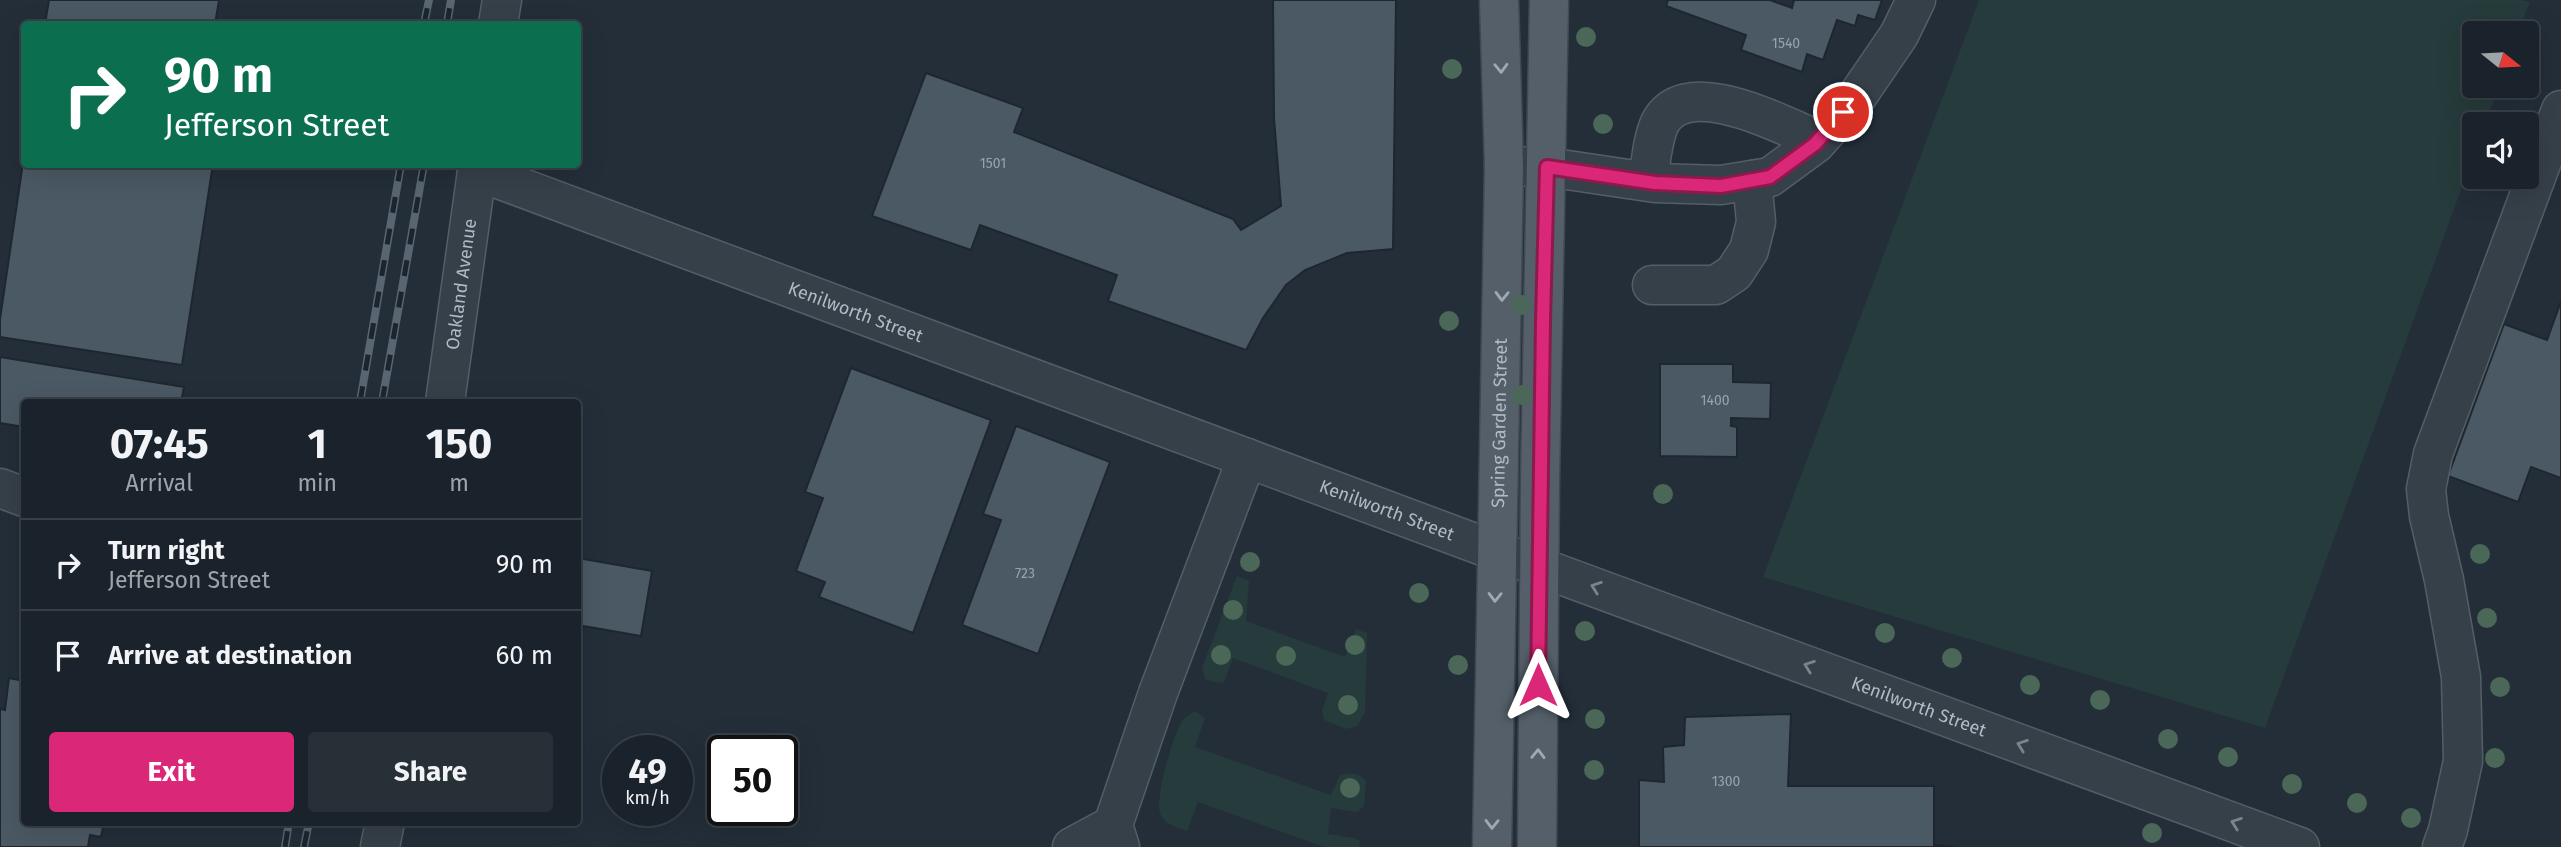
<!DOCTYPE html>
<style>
:root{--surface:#1a222b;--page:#272f37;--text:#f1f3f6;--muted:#9fa4a9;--line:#383f47;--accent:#db2777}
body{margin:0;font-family:"Fira Sans",sans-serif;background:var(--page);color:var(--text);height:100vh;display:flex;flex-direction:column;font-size:26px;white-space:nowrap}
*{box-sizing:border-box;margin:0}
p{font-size:23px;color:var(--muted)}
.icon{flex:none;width:38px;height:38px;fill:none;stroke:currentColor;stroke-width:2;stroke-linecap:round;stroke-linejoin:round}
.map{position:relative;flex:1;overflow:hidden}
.drawer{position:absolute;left:21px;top:399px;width:560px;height:427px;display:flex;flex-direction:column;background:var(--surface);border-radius:7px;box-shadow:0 7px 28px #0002,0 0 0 2px var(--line)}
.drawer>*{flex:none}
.hud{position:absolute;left:21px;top:21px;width:560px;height:147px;border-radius:7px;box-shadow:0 7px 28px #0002,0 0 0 2px var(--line);background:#0b6e4f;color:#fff;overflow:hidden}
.needle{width:46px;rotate:108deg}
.fabs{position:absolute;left:2462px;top:21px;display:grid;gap:14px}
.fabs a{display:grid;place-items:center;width:77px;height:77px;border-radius:7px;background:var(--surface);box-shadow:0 7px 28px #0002,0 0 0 2px var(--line);font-size:35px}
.speed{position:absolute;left:602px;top:735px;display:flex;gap:14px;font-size:35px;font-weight:700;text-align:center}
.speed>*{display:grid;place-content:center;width:91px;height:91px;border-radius:50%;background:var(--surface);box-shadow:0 7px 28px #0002,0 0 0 2px var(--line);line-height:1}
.speed small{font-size:18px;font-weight:400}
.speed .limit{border:4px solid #111;border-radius:10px;background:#fff;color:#111}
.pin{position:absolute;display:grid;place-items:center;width:60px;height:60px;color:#fff;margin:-30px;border:4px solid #fff;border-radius:50%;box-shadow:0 2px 7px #0007}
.me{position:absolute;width:77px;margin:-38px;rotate:0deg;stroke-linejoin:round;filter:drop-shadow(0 0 5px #0008)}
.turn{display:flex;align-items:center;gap:24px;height:147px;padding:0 28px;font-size:32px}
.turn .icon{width:91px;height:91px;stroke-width:2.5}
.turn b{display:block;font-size:49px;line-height:60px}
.eta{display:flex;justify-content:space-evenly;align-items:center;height:119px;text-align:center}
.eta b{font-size:42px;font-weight:700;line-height:49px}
.primary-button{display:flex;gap:14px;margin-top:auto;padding:14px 28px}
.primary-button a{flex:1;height:80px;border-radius:7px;background:var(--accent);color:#fff;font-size:28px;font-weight:700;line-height:80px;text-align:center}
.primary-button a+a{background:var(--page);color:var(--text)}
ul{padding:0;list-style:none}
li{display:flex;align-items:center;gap:21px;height:91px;padding:0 28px;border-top:2px solid var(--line)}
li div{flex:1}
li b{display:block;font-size:26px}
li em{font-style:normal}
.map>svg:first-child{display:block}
.green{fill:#263b3b}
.building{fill:#4b5964;stroke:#1e2730;stroke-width:2}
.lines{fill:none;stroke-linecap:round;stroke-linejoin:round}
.minor-casing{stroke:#545e67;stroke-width:41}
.major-casing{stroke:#404952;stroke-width:41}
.minor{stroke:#364049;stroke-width:38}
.major{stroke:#545f69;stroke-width:38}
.rail-casing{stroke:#596570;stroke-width:8}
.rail{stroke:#1c252e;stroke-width:5;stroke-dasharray:16;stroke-linecap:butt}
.tree{fill:#4a6757}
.oneway{stroke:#9ea9b3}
.oneway2{stroke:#7a848d}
.route-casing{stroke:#8e194d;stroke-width:18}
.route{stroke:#db2777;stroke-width:12}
.labels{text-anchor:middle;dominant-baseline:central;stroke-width:7;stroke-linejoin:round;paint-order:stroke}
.number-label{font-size:14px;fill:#98a2ad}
.street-label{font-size:18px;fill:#b1bbc5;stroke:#1c252e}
</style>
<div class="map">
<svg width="2561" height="847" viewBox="0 0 2561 847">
<rect width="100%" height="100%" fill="#232e39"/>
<!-- green -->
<path class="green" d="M1979,0H2522L2530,2L2518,33H2474V86H2499L2485,124H2474V154L2265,728L1763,577Z
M1237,576L1249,581L1246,621L1345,657L1356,629L1367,633L1365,713L1357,726L1346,729L1324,720L1322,711L1328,693L1233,658L1224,682L1217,683L1205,679L1202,668Z
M1195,711L1205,718L1195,747L1331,795L1340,775C1349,772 1360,773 1366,781L1364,806L1357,812L1331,808L1328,834L1354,838L1360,841L1359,847H1324L1198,802L1187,831C1177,827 1164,825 1160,813C1155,796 1173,736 1182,721C1186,716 1190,714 1195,711Z"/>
<!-- building -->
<path class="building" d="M49,0H219L215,24H45Z
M1273,0H1396L1393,249L1347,253L1305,270L1286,285L1263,318L1246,350L1108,301L1117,275L980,225L971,250L872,216L926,73L1023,108L1014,132L1233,219L1241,230L1281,206L1274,118Z
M1668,0H1770L1792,8L1794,0H1882L1875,20L1858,15L1855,26L1837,20L1823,60L1807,54L1802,72L1741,50L1746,35L1666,6Z
M24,156V164H213L182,365L0,337V319Z
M2561,301V478L2531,467L2518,502L2448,476L2504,324L2547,340Z
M0,357L184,387L181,402H24V427L0,423Z
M1660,364H1733V382L1771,383L1770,419L1731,418V426L1737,427V457L1660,456Z
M851,368L991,420L913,633L819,597L825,582L796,571L823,498L805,492Z
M1016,426L1110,462L1038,654L962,625L1001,520L983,514Z
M578,558L652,571L641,636L583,626L578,661Z
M9,678L24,681V822H104L101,837L90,835L88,847H0V709L5,710Z
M1791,714L1788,786H1934V845L1954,847H1639V780L1664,782L1663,747L1684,745L1685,717Z"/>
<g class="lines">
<defs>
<g id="minor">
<path d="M498,24L502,0"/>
<path d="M1504,166L1547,167L1655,183L1721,185L1770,177L1815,144L1856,98L1899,35L1916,0"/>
<path id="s1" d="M477,171L1496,551L2300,847"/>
<path d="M1648,181C1651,163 1652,140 1660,123C1686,73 1781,125 1818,140"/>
<path d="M1652,285H1716L1734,273L1749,250L1756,222L1752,180"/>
<path id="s2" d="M445,402L478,164"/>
<path d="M0,488L24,497"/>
<path d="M380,847L385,822"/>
<path d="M1072,847L1113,825"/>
<path d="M1120,847L1113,825L1158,693L1247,458"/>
<path d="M2442,847L2448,830L2463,761L2461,677L2444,580L2429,516L2426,489L2433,454L2561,110"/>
</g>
<g id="major">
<path id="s3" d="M1492,847L1504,166L1499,0"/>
<path d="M1537,847L1540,481L1549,0"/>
</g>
</defs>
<!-- minor casing -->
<use href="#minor" class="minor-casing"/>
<!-- major casing -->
<use href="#major" class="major-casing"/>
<!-- minor -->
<use href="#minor" class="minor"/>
<!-- major -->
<use href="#major" class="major"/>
<defs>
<path id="rail" d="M424,24L429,0
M447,24L451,0
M360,402L401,164
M382,402L424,164
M285,847L289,822
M304,847L309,822"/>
</defs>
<!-- rail casing -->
<use href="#rail" class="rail-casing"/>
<!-- rail -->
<use href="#rail" class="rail"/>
</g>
<!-- trees -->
<g class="tree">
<circle cx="1586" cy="37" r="10"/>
<circle cx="1452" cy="69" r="10"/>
<circle cx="1603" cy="124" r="10"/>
<circle cx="1521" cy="305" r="10"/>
<circle cx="1449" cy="321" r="10"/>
<circle cx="1522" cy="395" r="10"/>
<circle cx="1663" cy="494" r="10"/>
<circle cx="2480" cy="554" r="10"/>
<circle cx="1250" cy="562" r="10"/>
<circle cx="1419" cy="593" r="10"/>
<circle cx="1233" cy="610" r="10"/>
<circle cx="2487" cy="618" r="10"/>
<circle cx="1585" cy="631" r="10"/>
<circle cx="1885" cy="633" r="10"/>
<circle cx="1355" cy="645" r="10"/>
<circle cx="1221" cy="655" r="10"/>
<circle cx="1286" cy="656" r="10"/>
<circle cx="1952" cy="658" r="10"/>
<circle cx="1458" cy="665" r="10"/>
<circle cx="2030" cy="685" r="10"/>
<circle cx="2500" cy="687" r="10"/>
<circle cx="2100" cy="700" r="10"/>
<circle cx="1348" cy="705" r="10"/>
<circle cx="1595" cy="719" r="10"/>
<circle cx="2168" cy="739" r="10"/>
<circle cx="2228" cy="757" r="10"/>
<circle cx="2495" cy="758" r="10"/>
<circle cx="1594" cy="770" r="10"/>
<circle cx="2292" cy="784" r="10"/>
<circle cx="1350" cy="788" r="10"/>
<circle cx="2357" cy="803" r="10"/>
<circle cx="2411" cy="818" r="10"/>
<circle cx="2152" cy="833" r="10"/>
</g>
<!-- one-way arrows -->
<defs><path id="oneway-chevron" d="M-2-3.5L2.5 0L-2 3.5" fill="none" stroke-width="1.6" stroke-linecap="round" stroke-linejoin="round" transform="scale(1.75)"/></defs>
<g class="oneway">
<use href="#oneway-chevron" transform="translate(1501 68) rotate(88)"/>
<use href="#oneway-chevron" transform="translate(1502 296) rotate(91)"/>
<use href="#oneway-chevron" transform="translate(1495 597) rotate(91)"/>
<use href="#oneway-chevron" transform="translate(1538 754) rotate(-89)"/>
<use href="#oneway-chevron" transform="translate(1492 824) rotate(91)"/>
</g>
<g class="oneway2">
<use href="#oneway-chevron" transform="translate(1596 587) rotate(-160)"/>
<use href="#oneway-chevron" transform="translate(1809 666) rotate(-160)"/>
<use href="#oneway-chevron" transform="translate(2022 745) rotate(-160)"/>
<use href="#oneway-chevron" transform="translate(2236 823) rotate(-160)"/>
</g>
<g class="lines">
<defs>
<path id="route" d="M1538,685L1543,321L1547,167L1655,183L1721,186L1770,177L1815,144L1843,112"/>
</defs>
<!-- route casing -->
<use href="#route" class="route-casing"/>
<!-- route -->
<use href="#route" class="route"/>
</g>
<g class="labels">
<!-- number labels -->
<g class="number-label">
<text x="1786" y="43">1540</text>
<text x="993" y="163">1501</text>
<text x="1715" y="400">1400</text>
<text x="1025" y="573">723</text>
<text x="1726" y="781">1300</text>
</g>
<!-- street labels -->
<g class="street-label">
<text stroke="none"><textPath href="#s2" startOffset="119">Oakland Avenue</textPath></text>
<text stroke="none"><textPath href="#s1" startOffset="404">Kenilworth Street</textPath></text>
<text stroke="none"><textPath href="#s3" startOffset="424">Spring Garden Street</textPath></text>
<text stroke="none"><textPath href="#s1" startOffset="971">Kenilworth Street</textPath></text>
<text stroke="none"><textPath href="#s1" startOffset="1538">Kenilworth Street</textPath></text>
</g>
</g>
</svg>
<div class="fabs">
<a><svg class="needle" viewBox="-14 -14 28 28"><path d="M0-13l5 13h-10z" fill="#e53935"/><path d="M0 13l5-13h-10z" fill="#9fa4a9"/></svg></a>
<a><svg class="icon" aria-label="sound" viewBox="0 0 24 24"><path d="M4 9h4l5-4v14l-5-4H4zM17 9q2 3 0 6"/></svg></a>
</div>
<div class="speed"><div>49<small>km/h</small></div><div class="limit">50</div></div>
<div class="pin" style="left:1843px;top:112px;background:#d93025"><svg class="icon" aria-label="arrive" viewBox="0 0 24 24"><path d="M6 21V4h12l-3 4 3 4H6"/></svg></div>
<svg class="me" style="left:1538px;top:685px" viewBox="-20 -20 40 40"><path d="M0-17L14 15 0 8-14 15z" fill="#db2777" stroke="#fff" stroke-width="4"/></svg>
<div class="hud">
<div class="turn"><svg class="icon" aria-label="right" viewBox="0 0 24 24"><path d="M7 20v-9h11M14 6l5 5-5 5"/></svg><div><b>90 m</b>Jefferson Street</div></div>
</div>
<section class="drawer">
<div class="eta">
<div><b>07:45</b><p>Arrival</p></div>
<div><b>1</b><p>min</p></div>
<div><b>150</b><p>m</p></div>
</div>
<ul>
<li><svg class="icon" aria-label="right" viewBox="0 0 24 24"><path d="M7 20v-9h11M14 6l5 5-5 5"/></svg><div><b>Turn right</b><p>Jefferson Street</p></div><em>90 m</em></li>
<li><svg class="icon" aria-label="arrive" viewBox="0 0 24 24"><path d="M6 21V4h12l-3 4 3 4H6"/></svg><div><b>Arrive at destination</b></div><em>60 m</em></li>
</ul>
<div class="primary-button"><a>Exit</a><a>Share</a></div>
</section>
</div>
